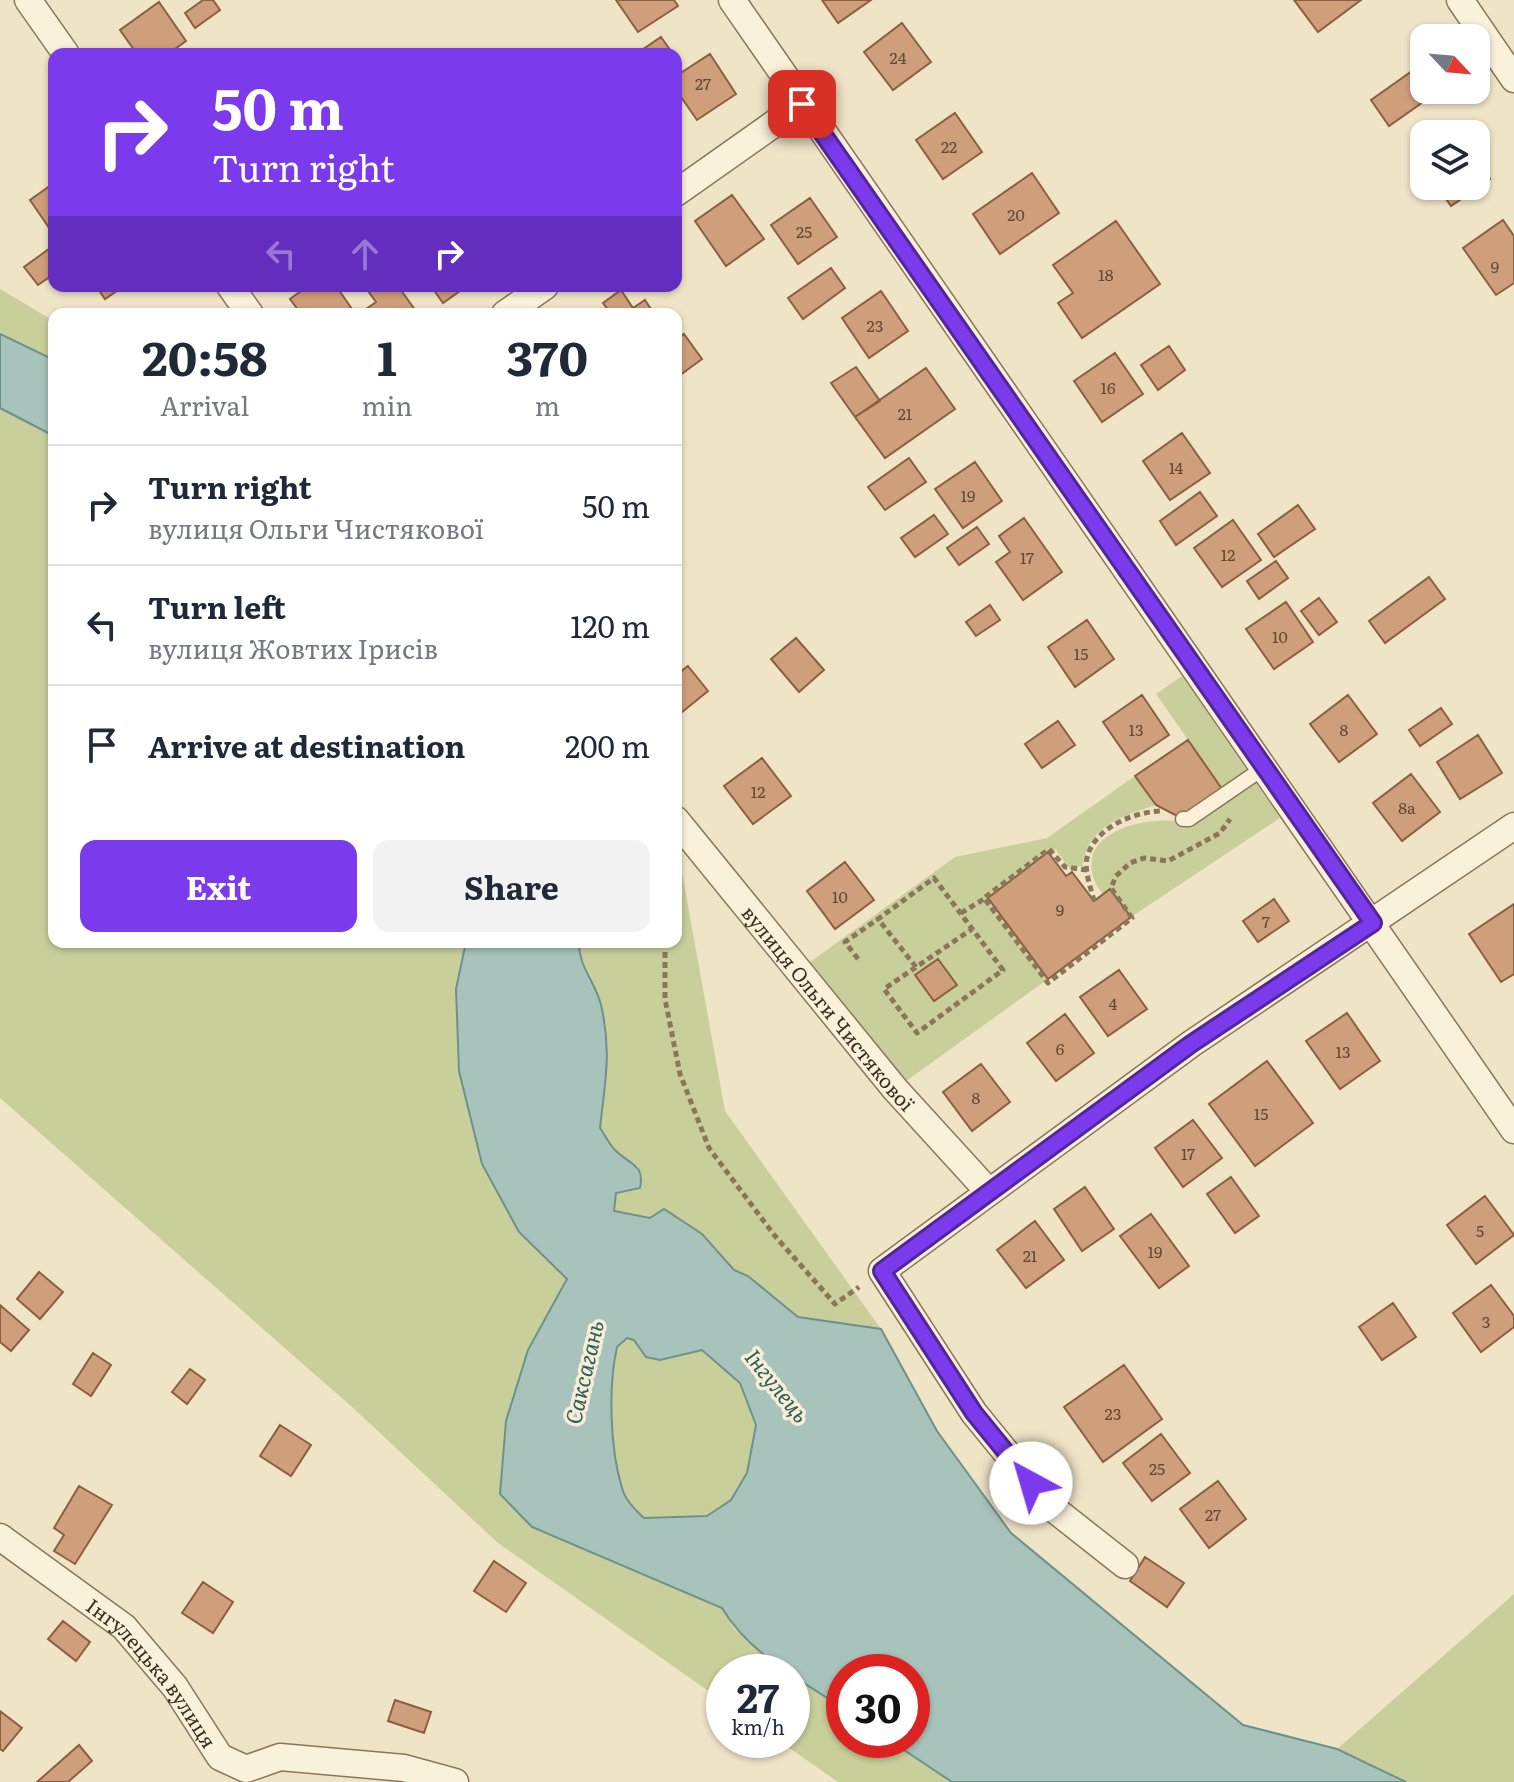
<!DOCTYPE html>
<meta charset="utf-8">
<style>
:root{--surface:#fff;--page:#f2f2f3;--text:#1f2937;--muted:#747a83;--line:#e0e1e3;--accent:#7c3aed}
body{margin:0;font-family:Literata,serif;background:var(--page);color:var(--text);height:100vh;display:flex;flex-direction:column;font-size:30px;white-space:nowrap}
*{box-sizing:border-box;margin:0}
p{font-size:26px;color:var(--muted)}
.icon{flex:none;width:44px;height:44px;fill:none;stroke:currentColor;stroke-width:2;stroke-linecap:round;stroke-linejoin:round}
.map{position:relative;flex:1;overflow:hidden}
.details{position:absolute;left:48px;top:308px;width:634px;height:640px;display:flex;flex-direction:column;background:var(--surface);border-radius:16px;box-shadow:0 2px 6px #0004}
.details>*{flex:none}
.top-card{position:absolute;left:48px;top:48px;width:634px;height:244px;border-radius:16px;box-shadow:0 2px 6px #0004;background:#7c3aed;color:#fff;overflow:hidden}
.needle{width:52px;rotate:116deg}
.buttons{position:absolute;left:1410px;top:24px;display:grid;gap:16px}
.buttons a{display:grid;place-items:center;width:80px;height:80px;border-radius:16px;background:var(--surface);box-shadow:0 2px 6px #0004;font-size:40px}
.speed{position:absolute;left:706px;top:1654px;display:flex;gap:16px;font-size:40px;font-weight:700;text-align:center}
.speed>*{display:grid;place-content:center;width:104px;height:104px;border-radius:50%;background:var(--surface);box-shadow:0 2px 6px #0004;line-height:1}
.speed small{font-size:20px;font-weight:400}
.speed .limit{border:12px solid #d22;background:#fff;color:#111}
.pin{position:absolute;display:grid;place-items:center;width:68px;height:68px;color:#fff;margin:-34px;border-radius:16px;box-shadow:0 4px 12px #0006}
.me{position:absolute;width:88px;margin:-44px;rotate:321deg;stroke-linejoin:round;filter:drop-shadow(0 0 6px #0008)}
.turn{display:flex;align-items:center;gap:28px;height:168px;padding:0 32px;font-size:36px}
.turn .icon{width:104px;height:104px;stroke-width:2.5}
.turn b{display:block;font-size:56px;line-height:68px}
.lanes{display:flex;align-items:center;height:76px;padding:0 32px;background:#0003;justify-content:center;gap:40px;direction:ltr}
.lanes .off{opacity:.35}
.eta{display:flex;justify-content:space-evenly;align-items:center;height:136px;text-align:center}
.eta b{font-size:48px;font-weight:700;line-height:56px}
.action{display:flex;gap:16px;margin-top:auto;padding:16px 32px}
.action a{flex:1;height:92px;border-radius:16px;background:var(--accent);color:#fff;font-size:32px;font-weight:700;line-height:92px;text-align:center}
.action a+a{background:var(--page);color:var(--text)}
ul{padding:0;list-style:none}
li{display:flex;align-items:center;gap:24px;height:120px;padding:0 32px;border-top:2px solid var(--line)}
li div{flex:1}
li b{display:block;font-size:30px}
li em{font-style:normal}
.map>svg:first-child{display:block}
.green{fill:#c8cf9a}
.water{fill:#a8c3bc;stroke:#6e928a;stroke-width:2;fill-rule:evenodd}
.building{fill:#cf9f7c;stroke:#8c5f40;stroke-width:2}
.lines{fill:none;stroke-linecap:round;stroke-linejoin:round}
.lane-casing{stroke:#8c765b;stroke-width:17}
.street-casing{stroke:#8c765b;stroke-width:29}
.path{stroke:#8c765b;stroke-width:5;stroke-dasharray:6 4;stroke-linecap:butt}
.lane{stroke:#faf1db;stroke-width:14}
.street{stroke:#faf1db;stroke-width:26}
.route-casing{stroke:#51269a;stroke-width:20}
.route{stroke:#7c3aed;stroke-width:14}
.labels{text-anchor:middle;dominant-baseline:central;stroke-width:7;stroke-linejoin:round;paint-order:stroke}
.number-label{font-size:16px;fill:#614a36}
.street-label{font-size:20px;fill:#3c2e1f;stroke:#f7eed7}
.water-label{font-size:22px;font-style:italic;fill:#2e5c5a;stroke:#f7eed7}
</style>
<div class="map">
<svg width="1514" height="1782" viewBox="0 0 1514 1782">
<rect width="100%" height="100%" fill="#f0e4c7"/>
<!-- green -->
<path class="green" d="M0,289L54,321V360L0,334Z
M0,408L54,436V942H466L456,989L459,1071L482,1164L519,1232L567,1279L528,1350L514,1394L532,1527L722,1608L734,1629L788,1672H724V1702L498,1543L352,1407L0,1098Z
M1182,676L1280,818L1131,917C1117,906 1098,895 1093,876C1079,828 1156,813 1190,824L1228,797L1156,694Z
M1135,776L1156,805C1124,815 1086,827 1083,866L1074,867L1072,872L1056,850L1048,852L988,898L1048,979L895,1089L799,970L955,857L1047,838Z
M676,839L725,1111L881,1329L798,1317L748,1276L734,1270L702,1234L664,1209L650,1218L614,1212L616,1193L639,1167L615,1150L600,1128C605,1085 613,1046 601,1004C595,984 583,966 578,945L579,942H676Z
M627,1338L634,1340L646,1357L680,1356L702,1350L740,1383L756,1425L747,1473L731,1500L707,1516L644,1518C635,1509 625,1500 622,1488C610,1449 608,1387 617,1347Z
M1514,1594V1782H1406L1337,1749Z
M792,1674L844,1709V1740H889L952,1782H838L778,1740H792Z"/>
<!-- water -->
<path class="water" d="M0,334L54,360V436L0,408Z
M466,942H579C578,966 596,983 601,1005C612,1052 605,1082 600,1128C605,1135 609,1144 615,1150C630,1165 645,1164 640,1188L616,1193L614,1211L650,1218L664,1209L702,1234L734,1270L748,1276L798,1317L881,1329L937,1431L1011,1533L1243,1725L1337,1749L1406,1782H952L889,1740H912V1672H844V1709C801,1680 749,1654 722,1608L532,1527L500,1494L506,1421L528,1350L567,1279L519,1232L482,1164L459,1071L456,989ZM627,1338L634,1340L646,1357L660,1360L702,1350L740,1383L756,1425L747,1473L731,1500L707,1516L644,1518C635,1510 625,1500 622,1488C610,1449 608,1387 617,1347Z"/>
<!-- building -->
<path class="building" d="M203,0H213L220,10L195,28L185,13Z
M616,0H674L678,6L638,32Z
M822,0H871L838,23Z
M1294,0H1361L1318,32Z
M159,2L186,41L168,54H137L120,30Z
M902,23L931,62L893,90L864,52Z
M661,37L673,54H636Z
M710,54L736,94L697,120L676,90V76Z
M1415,69L1424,82V90L1433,95L1389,126L1371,100Z
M955,113L982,152L943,179L916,140Z
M1476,159L1490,179L1451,206L1437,186H1476Z
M1032,173L1059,213L1000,254L973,214Z
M54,183V235L30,200Z
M732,195L764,239L726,266L695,221Z
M810,198L837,237L798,264L771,225Z
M1503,220L1514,236V283L1496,295L1463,248Z
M1116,221L1160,284L1082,338L1058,303L1073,293L1053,265Z
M53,246L54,274L38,285L24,267Z
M831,268L845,288L803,319L788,298Z
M96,286H124L105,299Z
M308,286H336L352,309L345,314H301L290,299Z
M398,286L418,314H359L376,302L365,287Z
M431,286H467L443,303Z
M621,290L633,308L645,300L654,314H603L608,310L603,303Z
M881,291L908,331L869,358L842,318Z
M684,334L702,359L676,378V340Z
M1169,346L1185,370L1158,390L1141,365Z
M1115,353L1143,394L1102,422L1074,381Z
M856,367L880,401L855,417L831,383Z
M926,368L955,409L885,458L855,417Z
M1182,433L1210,473L1170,500L1143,461Z
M909,458L926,482L885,510L868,487Z
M975,462L1002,501L963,528L935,489Z
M1200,492L1217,516L1176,545L1160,521Z
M1298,505L1315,529L1274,557L1258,534Z
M934,515L948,534L915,557L901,538Z
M1024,518L1062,572L1023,600L996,562L1010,552L999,536Z
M1233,520L1261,560L1222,587L1194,548Z
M977,527L989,544L959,565L947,548Z
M1276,561L1288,578L1259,599L1247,581Z
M1429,577L1445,599L1385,643L1369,621Z
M1319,598L1337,622L1319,635L1301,611Z
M1286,602L1313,642L1274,669L1246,629Z
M990,605L1000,620L976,636L966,622Z
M1087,620L1114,659L1075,687L1048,647Z
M796,638L824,670L799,692L771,659Z
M688,666L708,691L676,717V675Z
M1142,695L1169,735L1130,761L1103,722Z
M1348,695L1377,734L1339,762L1310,724Z
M1441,708L1452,724L1420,746L1409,730Z
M1058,721L1075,745L1042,768L1025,744Z
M1478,735L1502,773L1460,799L1437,762Z
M1188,740L1222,789L1183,819L1156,805L1135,776Z
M762,758L791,796L753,824L724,786Z
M1411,774L1440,812L1402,841L1373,803Z
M1048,852L1066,876L1072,872L1094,901L1110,889L1131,917L1048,979L988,898Z
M845,862L874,900L835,929L807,891Z
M1274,899L1289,921L1258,942L1243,921Z
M1514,904V974L1501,982L1469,934Z
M938,959L957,985L934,1001L915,975Z
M1119,970L1147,1009L1108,1036L1080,997Z
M1347,1013L1380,1061L1340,1089L1306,1041Z
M1065,1014L1094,1053L1056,1081L1027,1043Z
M1267,1061L1313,1123L1255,1166L1209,1104Z
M981,1064L1010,1102L972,1131L943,1092Z
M1193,1120L1222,1158L1183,1187L1155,1148Z
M1231,1177L1259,1216L1235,1233L1207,1194Z
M1085,1187L1114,1229L1082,1251L1054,1209Z
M1485,1196L1514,1235L1476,1264L1447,1225Z
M1151,1214L1189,1266L1159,1288L1120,1236Z
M1035,1221L1064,1260L1026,1288L997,1250Z
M39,1272L63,1292L40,1319L17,1299Z
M1491,1285L1514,1316V1327L1481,1352L1453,1313Z
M1393,1303L1416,1337L1382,1360L1359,1327Z
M0,1305L29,1330L11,1351L0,1342Z
M93,1353L111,1365L91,1396L73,1384Z
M1124,1365L1162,1419L1103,1462L1064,1407Z
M190,1369L205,1380L187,1404L172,1392Z
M280,1425L311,1445L291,1476L260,1456Z
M1161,1434L1190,1473L1152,1501L1123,1463Z
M1218,1481L1246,1519L1209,1548L1180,1509Z
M79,1486L112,1505L75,1564L54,1551L64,1535L54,1528Z
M1145,1557L1184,1583L1167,1607L1130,1581Z
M494,1561L526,1583L506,1612L474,1591Z
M203,1582L233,1602L213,1633L182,1613Z
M63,1621L90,1642L76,1661L48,1639Z
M395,1700L431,1712L424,1733L388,1721Z
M0,1711L22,1728L3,1751L0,1749Z
M79,1745L92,1761L68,1782H37Z"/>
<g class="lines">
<defs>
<path id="lane" d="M1183,819H1189L1262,769"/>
<g id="street">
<path d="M28,0L66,54"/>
<path d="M732,0L1514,1130"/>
<path d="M1460,0L1514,79"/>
<path d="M676,193L802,104"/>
<path d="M230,286L250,314"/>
<path d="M505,314L545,286"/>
<path id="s1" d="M676,820L895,1089L988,1191"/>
<path id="s2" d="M0,1537L124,1627L175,1687L220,1757L246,1769L280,1757L404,1768L455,1782"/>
<path d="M1125,1565L1050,1506L974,1413L882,1271L1191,1044L1514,826"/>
</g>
</defs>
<!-- lane casing -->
<use href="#lane" class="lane-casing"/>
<!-- street casing -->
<use href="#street" class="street-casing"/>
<!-- path -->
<path class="path" d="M1087,870L1065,867L1049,849L984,898L1048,983L1132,918L1111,888L1116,876L1130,863L1144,858L1168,861L1220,833L1230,819
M1094,901C1091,888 1084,871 1087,858C1094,827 1136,811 1163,811
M961,913L984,899
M665,942V999L680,1074L709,1148L775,1236L835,1304L859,1287
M858,959L845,942L878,919
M916,967L878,919L934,878L1003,970L917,1033L884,989L972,929"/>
<!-- lane -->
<use href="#lane" class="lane"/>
<!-- street -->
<use href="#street" class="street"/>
</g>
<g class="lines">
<defs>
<path id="route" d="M802,104L1373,923L1191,1044L882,1271L974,1413L1031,1483"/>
</defs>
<!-- route casing -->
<use href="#route" class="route-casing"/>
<!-- route -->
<use href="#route" class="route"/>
</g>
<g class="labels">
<!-- number labels -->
<g class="number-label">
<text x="898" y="57">24</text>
<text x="703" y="83">27</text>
<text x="949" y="146">22</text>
<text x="1016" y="214">20</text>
<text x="804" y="231">25</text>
<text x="1495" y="266">9</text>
<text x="1106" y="274">18</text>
<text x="875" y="325">23</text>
<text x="1108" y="387">16</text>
<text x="905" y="413">21</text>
<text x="1176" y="467">14</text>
<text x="968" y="495">19</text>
<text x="1228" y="554">12</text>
<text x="1027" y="557">17</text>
<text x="1280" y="636">10</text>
<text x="1081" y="653">15</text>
<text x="1136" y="729">13</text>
<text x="1344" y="729">8</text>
<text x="758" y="791">12</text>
<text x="1407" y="807">8а</text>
<text x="840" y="896">10</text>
<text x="1060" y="909">9</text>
<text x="1266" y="921">7</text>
<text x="1113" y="1003">4</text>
<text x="1060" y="1048">6</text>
<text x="1343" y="1051">13</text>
<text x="976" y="1097">8</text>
<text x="1261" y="1113">15</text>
<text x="1188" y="1153">17</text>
<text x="1480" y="1230">5</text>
<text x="1155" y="1251">19</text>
<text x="1030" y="1255">21</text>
<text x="1486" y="1321">3</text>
<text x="1113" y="1413">23</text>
<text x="1157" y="1468">25</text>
<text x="1213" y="1514">27</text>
</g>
<!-- street labels -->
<g class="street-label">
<text stroke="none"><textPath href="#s1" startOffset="242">вулиця Ольги Чистякової</textPath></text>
<text stroke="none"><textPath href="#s2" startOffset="206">Інгулецька вулиця</textPath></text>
</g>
<!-- water labels -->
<g class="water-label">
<text transform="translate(583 1372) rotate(-77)">Саксагань</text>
<text transform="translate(778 1385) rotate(51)">Інгулець</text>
</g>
</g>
</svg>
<div class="buttons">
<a><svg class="needle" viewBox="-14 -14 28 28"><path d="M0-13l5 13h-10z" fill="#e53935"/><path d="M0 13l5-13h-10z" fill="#747a83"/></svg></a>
<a><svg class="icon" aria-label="layers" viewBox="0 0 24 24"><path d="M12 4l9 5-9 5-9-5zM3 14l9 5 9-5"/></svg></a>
</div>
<div class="speed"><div>27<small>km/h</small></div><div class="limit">30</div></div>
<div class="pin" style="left:802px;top:104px;background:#d93025"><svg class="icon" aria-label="arrive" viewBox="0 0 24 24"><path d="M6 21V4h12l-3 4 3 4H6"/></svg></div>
<svg class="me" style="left:1031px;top:1483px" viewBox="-20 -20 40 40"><circle r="19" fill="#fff"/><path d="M0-13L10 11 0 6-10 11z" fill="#7c3aed"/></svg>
<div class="top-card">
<div class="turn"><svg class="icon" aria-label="right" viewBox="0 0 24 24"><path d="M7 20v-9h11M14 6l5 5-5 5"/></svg><div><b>50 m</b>Turn right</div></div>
<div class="lanes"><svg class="icon off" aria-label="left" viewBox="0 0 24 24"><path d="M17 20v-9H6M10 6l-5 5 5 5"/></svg><svg class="icon off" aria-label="ahead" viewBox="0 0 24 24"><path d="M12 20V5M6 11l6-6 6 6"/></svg><svg class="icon" aria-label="right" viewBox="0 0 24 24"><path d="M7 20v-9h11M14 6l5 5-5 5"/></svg></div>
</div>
<section class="details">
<div class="eta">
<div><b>20:58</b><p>Arrival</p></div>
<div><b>1</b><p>min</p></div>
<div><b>370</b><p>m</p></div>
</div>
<ul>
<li><svg class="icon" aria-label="right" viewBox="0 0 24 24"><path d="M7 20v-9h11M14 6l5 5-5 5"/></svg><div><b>Turn right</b><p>вулиця Ольги Чистякової</p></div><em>50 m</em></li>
<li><svg class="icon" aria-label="left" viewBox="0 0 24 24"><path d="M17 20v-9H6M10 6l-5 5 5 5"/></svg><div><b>Turn left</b><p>вулиця Жовтих Ірисів</p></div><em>120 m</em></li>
<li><svg class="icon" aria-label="arrive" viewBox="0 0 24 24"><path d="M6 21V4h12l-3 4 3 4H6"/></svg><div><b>Arrive at destination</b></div><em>200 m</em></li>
</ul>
<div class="action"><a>Exit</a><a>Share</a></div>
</section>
</div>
